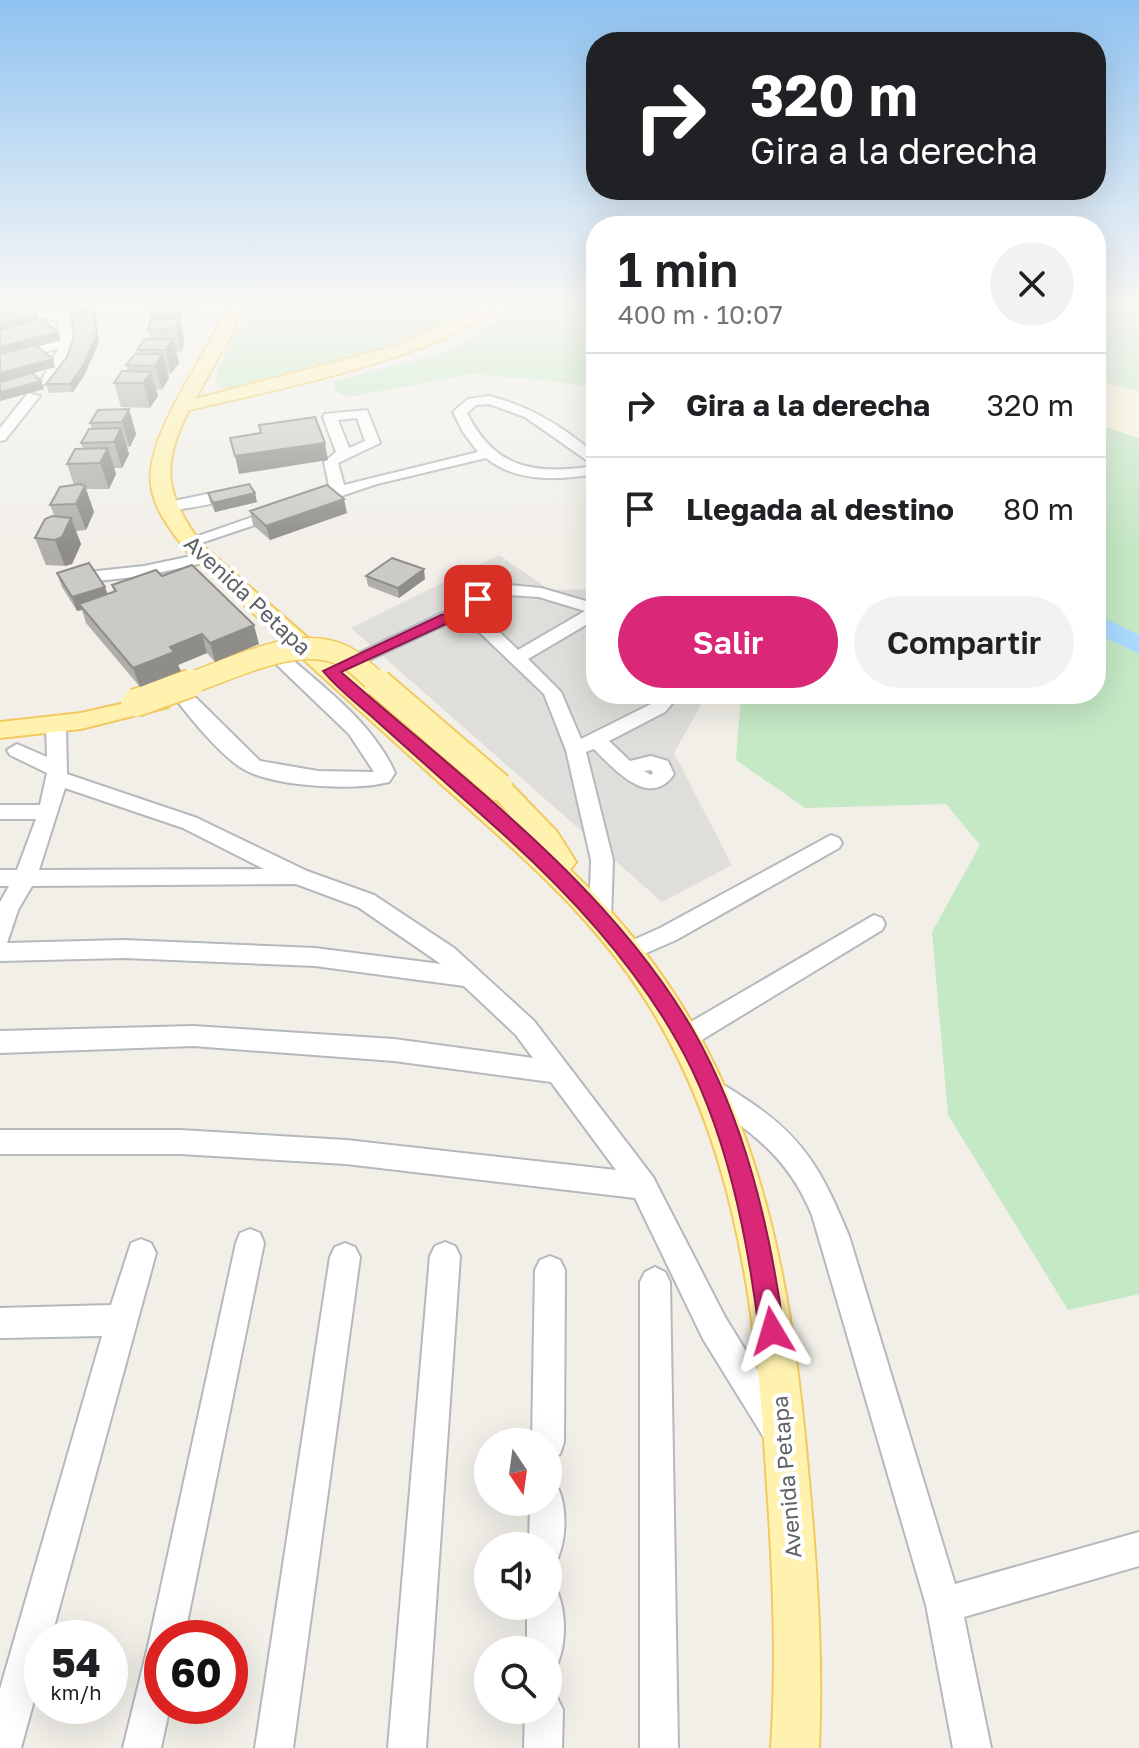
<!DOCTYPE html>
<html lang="es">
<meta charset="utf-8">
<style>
:root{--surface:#fff;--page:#f2f2f2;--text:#202124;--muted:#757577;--line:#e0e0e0;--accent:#db2777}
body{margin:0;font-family:"Golos Text",sans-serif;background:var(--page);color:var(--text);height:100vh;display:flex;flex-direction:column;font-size:30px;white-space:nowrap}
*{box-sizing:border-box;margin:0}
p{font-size:26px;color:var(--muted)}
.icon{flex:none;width:44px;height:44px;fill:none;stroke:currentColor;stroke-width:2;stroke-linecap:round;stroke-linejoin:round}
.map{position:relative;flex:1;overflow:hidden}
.panel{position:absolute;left:586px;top:216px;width:520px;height:488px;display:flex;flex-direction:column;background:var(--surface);border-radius:32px;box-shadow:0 8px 32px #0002}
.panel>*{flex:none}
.top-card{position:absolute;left:586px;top:32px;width:520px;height:168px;border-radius:32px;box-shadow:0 8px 32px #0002;background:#202124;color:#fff;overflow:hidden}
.needle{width:52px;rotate:167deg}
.tools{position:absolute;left:474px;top:1428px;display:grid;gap:16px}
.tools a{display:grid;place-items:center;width:88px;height:88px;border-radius:50%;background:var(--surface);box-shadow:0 8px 32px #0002;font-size:40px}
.speed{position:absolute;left:24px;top:1620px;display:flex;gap:16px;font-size:40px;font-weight:700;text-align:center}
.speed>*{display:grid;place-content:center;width:104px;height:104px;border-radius:50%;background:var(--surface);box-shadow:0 8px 32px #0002;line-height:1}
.speed small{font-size:20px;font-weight:400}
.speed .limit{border:12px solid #d22;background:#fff;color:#111}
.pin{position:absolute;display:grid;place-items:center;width:68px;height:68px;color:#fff;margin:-34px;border-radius:16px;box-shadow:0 4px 12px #0006}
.me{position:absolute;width:88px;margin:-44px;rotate:353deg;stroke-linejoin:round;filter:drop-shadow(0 0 6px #0008)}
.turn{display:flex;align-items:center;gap:28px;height:168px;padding:0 32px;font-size:36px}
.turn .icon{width:104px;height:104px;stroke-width:2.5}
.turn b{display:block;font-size:56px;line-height:68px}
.round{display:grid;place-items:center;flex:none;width:84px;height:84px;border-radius:42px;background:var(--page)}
.summary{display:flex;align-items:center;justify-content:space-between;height:136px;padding:0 32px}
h1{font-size:48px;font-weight:600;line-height:60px}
.primary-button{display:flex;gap:16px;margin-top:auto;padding:16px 32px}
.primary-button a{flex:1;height:92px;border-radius:48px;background:var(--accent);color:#fff;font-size:32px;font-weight:600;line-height:92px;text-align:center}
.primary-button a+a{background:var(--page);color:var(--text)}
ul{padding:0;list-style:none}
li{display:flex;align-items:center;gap:24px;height:104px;padding:0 32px;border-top:2px solid var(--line)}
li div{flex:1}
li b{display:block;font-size:30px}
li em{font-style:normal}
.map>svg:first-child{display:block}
.industrial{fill:#e0deda}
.green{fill:#c5e8c5}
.sand{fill:#fbf3d9}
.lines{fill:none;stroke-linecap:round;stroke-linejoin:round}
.river{fill:#aadaff;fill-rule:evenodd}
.minor-casing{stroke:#b5b8bc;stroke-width:4}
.major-casing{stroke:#f2c960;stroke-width:4}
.minor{fill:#fff;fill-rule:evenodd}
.major{fill:#fff2af;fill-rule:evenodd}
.major-bridge-far1-casing{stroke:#f2c960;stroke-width:24;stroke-linecap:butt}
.major-bridge-casing{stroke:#f2c960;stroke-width:31;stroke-linecap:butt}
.major-bridge-far1{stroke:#fff2af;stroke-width:21}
.major-bridge{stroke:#fff2af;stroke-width:27}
.wall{fill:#afaea9}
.shaded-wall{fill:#8f8d8a}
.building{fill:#cccac5;stroke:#8f8d8a;stroke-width:2}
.route{fill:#db2777;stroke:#8e194d;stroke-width:2}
.labels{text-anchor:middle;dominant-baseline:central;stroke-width:8;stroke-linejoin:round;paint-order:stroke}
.street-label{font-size:22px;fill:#5f6368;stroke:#fff}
</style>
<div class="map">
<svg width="1139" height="1748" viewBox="0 0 1139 1748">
<rect width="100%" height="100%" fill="#f1efe8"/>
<!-- industrial -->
<path class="industrial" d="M499,555L550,590L596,589V694H707L674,753L732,865L662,902L351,628Z"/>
<!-- green -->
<path class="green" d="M250,304H490L487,308L393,347L238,389L221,388L216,380L218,369Z
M514,304H596V388L552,381L472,374L349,397L334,391V381L451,351L497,320Z
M1096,304H1139V1294L1068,1310L948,1115L932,932L980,845L946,804L805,808L736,760L741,694H1096Z"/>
<!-- sand -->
<path class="sand" d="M1096,381L1139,391V438L1096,424Z"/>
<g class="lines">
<!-- river -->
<path class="river" d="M1096,614L1139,635V654L1096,633Z"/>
<defs>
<path id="minor" d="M0,306L57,312L70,319L75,342L51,386L40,383L59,348L0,364V356L60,341L58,321L0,312Z
M28,393L40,396L5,440L0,441V428Z
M489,396C530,406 564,427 596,455V474C559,480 517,483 486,458L377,484L195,545H183L181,542L330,490L324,462L336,452L323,417L325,414L367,410L380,443L338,463L344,485L478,452L463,432L453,412L468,399ZM489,404L525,417L595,466C536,475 495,470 467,413L476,405ZM357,418L365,441L349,448L338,420Z
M207,494L223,495L230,499C225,503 178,509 165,512L157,507L160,504Z
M206,553L214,558L212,561L144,576L69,584L61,579L69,574L144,566Z
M509,585L541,588L596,604V619L528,659L561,692L581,739L651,704L661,694H680L665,712L609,741L630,761L651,756L668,761L674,774C650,810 614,769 594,749L586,752L613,860L611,918L608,924L600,927L592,924L589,918L591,860L566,750L544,694L472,625L459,620L451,622L341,673H329L326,669L440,614C465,608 480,591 509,585ZM509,595L539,597L585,611L518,650L484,617L472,613L483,605ZM651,770L653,773L651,775L644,771Z
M282,655L288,656C327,690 374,725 395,773L389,782C355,791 279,787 247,771C224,760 188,716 173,695L175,691H189L260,761L318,771L374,772L349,734L276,664L273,660L276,656Z
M56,719L66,725L67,774L197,818L307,871L374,895L454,948L534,1021L653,1177L725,1317L788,1419L793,1430L788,1441L777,1446L766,1441L703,1339L635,1198L346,1164L180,1154H0V1130H180L346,1140L616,1170L551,1082L394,1061L193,1046L0,1053V1031L193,1026L394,1039L533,1058L516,1035L464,986L315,966L124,958L0,961V902L9,886H0V870H17L36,819H0V805H40L47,773L10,755L7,750L17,744L47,757L46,725ZM65,788L183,828L264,869L39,870ZM296,884L358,907L441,964L315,948L124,940L7,943L18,910L32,886Z
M831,835L839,838L842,843L839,848L676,940L628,961L620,958L616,952L620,946L660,928Z
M874,915L882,918L885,924L882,930L695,1044L686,1047L677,1044L673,1037L677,1030Z
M712,1080C726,1085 738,1094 750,1102C806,1139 824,1176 849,1236L955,1584L1139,1532V1566L964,1617L991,1748H953L926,1605L812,1215C788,1157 753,1133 703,1099L699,1091L703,1083Z
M250,1229L260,1233L264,1243L184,1638H162V1706H170L161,1748H123L149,1642L236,1243L240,1233Z
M141,1239L151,1243L156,1253L51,1638H42V1671L21,1748H0V1689L102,1336L0,1338V1308L111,1305L131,1243Z
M445,1242L455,1246L460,1256L426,1748H388L430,1256L435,1246Z
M345,1243L355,1247L360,1257L293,1748H255L330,1257L335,1247Z
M550,1256L560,1260L565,1270L564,1442L560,1454L548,1458V1442H532L535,1270L540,1260Z
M655,1267L665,1272L670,1282L678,1748H640V1282L645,1272Z
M548,1486L559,1490C567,1510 566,1538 558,1558L548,1562V1546H529L530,1502H548Z
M548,1589L558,1593C566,1614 566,1642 558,1663L548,1667V1650H527V1606H548Z
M548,1693L557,1697L563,1710L562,1748H524L525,1710H548Z"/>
<path id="major" d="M229,304H243L230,337L195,399L389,348L465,316L481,304H497C451,356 260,393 189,410C159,467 166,496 203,546L510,815L486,787L490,781L499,778L508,781L557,832L576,862L570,870C750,1039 789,1245 809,1481C817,1570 823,1659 819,1748H771C777,1661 773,1573 767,1486C756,1302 734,1114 620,963C566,891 496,834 430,774C349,701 269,628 189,554C173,533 154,511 151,484C146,433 208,354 229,304Z
M160,695L168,697L172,702L168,707L81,729L0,738V722L81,713Z"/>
</defs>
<!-- minor casing -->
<use href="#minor" class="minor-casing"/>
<!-- major casing -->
<use href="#major" class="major-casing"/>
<!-- minor -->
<use href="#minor" class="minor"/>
<!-- major -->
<use href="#major" class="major"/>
<defs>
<path id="major-bridge-far1" d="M185,685C233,669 299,632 346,657C358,664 369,676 380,685"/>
<path id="major-bridge" d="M378,683L499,787
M135,703L191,683"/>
</defs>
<!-- major-bridge-far1 casing -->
<use href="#major-bridge-far1" class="major-bridge-far1-casing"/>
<!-- major-bridge casing -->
<use href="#major-bridge" class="major-bridge-casing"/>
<!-- major-bridge-far1 -->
<use href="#major-bridge-far1" class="major-bridge-far1"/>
<!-- major-bridge -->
<use href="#major-bridge" class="major-bridge"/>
</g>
<!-- wall -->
<path class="wall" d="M0,304H89L93,310L96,318L99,342L85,374L73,392L49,393L46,384L67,357L74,336L72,318L69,313L31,310L36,314L38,320L58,332L60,340L37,346L53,359L55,367L14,378L41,381L44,389L0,401Z
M150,304H200L180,309L184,341L182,351L176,352L179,363L171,374H168L169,378L162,390H156L158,396L150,408L121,407L114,383L128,371L126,365L139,354L137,350L151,339L148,330L152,320Z
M129,409L136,434L130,447H127L129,454L122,468H114L116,474L109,489H86L94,512L86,530L76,531L81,544L72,564L65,566L46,565L35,538L55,517L50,505L74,485L67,464L83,449L81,443L92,429L90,423Z
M208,493L257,502L215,512L210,502Z
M250,511L347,513L270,540L253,525Z
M57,573L108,594L114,592L112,585L162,576L259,644L215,662L207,653L178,665L181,671L140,687L86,623L82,610L77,611L62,587Z
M366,576L425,579L399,598L368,586Z"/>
<!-- shaded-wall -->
<path class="shaded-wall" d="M150,304H200L180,309L184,341L182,351L176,328L154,329L151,316H153Z
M92,308L96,318L99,342L85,374L73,392L70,384L79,312Z
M36,314L39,322L0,332V324Z
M58,332L60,340L0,356V347Z
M173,339L179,363L171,374L165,350Z
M163,354L169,378L162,390L155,366Z
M53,359L55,367L0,382V373Z
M151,372L158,396L150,408L143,383Z
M41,381L44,389L0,401V392Z
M129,409L136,434L130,447L122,422Z
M121,428L129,454L122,468L114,442Z
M325,443L328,460L239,474L235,456Z
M108,448L116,474L109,489L100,463Z
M85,486L94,512L86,530L76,504Z
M255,493L257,502L215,512L213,503Z
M344,499L347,513L270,540L266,526Z
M71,518L81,544L72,564L65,566L55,540Z
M424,569L425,579L399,598L398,588Z
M105,587L110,601L79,604L82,610L77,611L72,597Z
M254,625L259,644L215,662L210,643Z
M202,634L207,653L178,665L181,671L140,687L133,668L170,647Z"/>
<!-- building -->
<path class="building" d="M75,304H89L92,308L79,312L93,310L97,333L92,334H97L83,366L70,384H46L67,357L74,336L71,312L67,306Z
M178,304V314L151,316L150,307Z
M11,305L18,311L29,308L36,314L0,324V307Z
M179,318L176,328L148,330L151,320Z
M41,319L58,332L0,347V330Z
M145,339H173L165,350H137Z
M35,345L53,359L0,373V354Z
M135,354H163L155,366L126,365Z
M122,371L151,372L143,383H114Z
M32,373L41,381L0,392V382Z
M129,409L122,422L90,423L98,410Z
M315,417L325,443L235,456L230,438L261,433L259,425Z
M121,428L114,442L81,443L89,429Z
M108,448L100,463L67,464L75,449Z
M80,484L85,486L76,504L50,505L60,487Z
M249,484L255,493L213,503L208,493Z
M327,485L344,499L266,526L250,511Z
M52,516L71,518L62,537L55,540L35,538L45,519Z
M392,558L424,569L398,588L366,576Z
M89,563L105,587L72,597L57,573Z
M192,565L254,625L210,643L202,634L170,647L174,652L133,668L79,604L116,591L112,585L156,570L162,576Z"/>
<!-- sky -->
<linearGradient id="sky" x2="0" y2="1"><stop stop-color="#8fc3f1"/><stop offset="0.55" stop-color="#f9f8f5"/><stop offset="1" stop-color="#f9f8f5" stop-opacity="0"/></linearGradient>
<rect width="1139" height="549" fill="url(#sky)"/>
<!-- route -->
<path class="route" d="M478,595L485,599L465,618L450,622L341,672C465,781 609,885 693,1030C745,1121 770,1228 784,1331L781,1340L772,1344L763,1340L759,1331C747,1234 726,1127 677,1041C631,959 564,888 494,826C456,792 418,758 381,725C362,707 339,691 323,671L441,615L456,612Z"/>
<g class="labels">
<!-- street labels -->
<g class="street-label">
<text transform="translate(248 595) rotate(43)">Avenida Petapa</text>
<text transform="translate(786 1477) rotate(-95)">Avenida Petapa</text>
</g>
</g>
</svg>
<div class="tools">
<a><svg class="needle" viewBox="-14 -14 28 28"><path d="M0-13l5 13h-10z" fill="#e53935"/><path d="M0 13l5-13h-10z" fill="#757577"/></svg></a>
<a><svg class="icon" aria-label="sound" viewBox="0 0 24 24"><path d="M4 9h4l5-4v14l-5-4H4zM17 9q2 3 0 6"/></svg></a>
<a><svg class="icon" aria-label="search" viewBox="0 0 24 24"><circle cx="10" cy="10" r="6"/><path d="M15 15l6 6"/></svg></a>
</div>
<div class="speed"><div>54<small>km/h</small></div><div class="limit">60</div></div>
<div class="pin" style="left:478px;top:599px;background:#d93025"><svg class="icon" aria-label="arrive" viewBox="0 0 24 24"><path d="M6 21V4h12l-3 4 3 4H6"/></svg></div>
<svg class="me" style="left:772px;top:1331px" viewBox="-20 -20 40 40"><path d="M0-17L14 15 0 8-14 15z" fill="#db2777" stroke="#fff" stroke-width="4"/></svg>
<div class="top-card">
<div class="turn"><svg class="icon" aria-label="right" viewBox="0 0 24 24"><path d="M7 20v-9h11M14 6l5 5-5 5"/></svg><div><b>320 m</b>Gira a la derecha</div></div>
</div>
<section class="panel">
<div class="summary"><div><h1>1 min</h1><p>400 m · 10:07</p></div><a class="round"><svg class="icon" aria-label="close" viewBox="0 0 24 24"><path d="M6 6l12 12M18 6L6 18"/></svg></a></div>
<ul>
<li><svg class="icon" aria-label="right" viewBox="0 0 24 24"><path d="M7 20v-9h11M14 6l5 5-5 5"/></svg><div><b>Gira a la derecha</b></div><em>320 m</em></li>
<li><svg class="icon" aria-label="arrive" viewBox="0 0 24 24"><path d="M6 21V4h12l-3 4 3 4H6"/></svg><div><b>Llegada al destino</b></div><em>80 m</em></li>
</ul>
<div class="primary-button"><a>Salir</a><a>Compartir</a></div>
</section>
</div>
